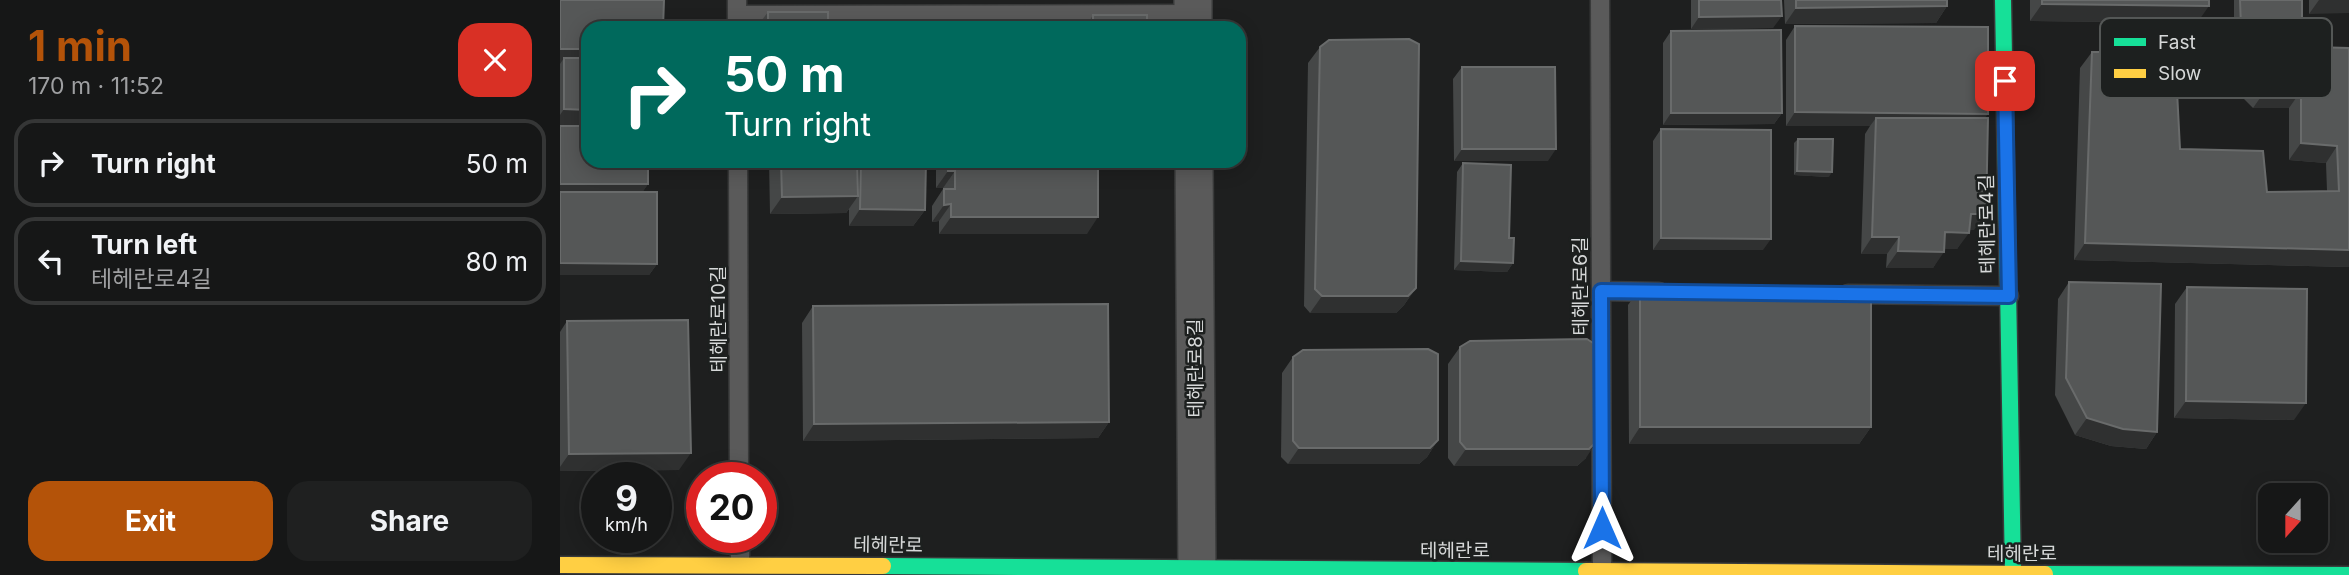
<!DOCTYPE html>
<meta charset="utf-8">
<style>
:root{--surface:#161717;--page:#1f2020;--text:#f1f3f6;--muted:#9e9fa1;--line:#353636;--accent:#b45309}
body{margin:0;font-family:Inter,"Noto Sans KR",sans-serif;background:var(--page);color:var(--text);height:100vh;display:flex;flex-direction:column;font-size:26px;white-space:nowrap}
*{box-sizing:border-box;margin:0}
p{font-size:23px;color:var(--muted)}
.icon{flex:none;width:38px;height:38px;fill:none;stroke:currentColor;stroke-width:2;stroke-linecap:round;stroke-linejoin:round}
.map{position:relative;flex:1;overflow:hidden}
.sheet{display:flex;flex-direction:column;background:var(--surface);width:560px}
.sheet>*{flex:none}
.top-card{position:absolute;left:21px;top:21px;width:665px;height:147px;border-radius:21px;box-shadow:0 4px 18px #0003,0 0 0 2px var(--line);background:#00695c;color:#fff;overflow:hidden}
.needle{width:46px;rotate:201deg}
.fabs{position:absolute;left:1698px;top:483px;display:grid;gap:14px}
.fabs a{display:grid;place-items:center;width:70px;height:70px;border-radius:14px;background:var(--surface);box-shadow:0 4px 18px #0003,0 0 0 2px var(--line);font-size:35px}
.speed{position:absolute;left:21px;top:462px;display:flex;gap:14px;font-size:35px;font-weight:700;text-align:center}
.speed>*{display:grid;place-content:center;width:91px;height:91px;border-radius:50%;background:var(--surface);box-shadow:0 4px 18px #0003,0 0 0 2px var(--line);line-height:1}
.speed small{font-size:18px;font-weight:400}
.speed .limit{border:10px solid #d22;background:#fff;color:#111}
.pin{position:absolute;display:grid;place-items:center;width:60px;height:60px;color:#fff;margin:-30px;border-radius:14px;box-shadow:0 4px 10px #0006}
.me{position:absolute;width:77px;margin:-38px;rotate:0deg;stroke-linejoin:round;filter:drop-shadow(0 0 5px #0008)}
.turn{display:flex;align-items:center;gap:24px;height:147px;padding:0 28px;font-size:32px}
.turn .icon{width:91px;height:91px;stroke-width:2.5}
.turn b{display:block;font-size:49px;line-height:60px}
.round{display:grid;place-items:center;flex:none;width:74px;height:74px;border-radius:21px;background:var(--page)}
.head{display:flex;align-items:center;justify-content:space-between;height:119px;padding:0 28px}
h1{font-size:42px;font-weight:700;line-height:52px;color:var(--accent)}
.cta{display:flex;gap:14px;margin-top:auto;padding:14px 28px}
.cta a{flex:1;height:80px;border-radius:21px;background:var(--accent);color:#fff;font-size:28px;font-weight:700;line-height:80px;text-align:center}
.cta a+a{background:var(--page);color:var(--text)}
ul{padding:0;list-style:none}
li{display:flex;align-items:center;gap:21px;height:88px;margin:0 14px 10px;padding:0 14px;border:4px solid var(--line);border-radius:21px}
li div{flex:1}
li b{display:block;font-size:26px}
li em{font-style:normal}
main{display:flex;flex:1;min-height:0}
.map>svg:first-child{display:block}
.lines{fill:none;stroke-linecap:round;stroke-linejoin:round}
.lane-casing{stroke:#393a3a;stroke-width:21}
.street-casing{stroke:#393a3a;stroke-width:40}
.fast-casing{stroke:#393a3a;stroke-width:19}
.slow-casing{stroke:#393a3a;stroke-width:19}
.lane{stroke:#5a5a5a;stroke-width:18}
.street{stroke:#5a5a5a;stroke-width:37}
.fast{stroke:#16e098;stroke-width:16}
.slow{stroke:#ffcf43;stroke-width:16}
.wall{fill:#454747}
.shaded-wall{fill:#2f3030}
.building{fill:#555757;stroke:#696b6b;stroke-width:2}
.route-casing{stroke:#114b97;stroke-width:18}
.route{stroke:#1a73e8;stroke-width:12}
.labels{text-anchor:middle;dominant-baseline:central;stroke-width:5;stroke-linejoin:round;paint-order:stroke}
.street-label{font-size:19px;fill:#d6d8d8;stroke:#1d201f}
.key{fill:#1d201f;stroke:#545756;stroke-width:2}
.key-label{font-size:19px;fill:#d6d8d8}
</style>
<main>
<section class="sheet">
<div class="head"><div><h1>1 min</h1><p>170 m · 11:52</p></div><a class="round" style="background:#d93025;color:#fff"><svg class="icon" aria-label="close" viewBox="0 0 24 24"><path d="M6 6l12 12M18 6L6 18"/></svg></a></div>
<ul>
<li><svg class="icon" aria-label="right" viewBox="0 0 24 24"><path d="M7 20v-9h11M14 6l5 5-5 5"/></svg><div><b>Turn right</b></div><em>50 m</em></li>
<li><svg class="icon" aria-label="left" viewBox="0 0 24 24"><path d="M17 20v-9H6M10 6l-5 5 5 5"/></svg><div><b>Turn left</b><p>테헤란로4길</p></div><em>80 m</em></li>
</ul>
<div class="cta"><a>Exit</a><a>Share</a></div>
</section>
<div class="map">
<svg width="1789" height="575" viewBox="0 0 1789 575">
<rect width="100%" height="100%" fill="#1e1f1f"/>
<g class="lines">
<defs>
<path id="lane" d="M177,0V28
M1040,0L1042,571
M177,15L633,14
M178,161L179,478
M1041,291L1099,292
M1288,294L1449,296
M180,564V537"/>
<path id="street" d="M633,0V28
M634,161L637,575"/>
<path id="fast" d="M1443,0L1453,574
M323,566L1026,571
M1485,574L1789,575"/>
<path id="slow" d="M0,565L323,566
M1026,571L1485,574"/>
</defs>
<!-- lane casing -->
<use href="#lane" class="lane-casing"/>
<!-- street casing -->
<use href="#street" class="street-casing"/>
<!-- fast casing -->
<use href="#fast" class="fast-casing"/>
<!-- slow casing -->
<use href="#slow" class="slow-casing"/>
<!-- lane -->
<use href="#lane" class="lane"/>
<!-- street -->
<use href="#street" class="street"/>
<!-- fast -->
<use href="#fast" class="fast"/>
<!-- slow -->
<use href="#slow" class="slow"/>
</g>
<!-- wall -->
<path class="wall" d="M0,0L28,28L88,184L82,192L97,264L89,275L0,126Z
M1131,0H1221L1213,28L1131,29Z
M1224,0H1387V6L1376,23L1225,24Z
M1470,0H1649L1637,23L1470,21Z
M1674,0H1742L1736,33L1674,35Z
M1749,0H1789L1749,14Z
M208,12V28H196Z
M533,15L587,28H525Z
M1235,26L1425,118L1414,230H1409L1397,249H1384L1373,268H1326L1327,254H1301L1305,134L1310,126H1226V40Z
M1111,31L1222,113L1214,124L1103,125V43Z
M1684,45L1789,48V267L1514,260L1520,68L1532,52L1620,149L1707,192L1767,191L1766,163L1729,160V108H1693L1672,87V62Z
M760,47L856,288L844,305L836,313H750L744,306L748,63Z
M902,67L988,161H894L893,79Z
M1101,129L1203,250H1093V141Z
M1238,139L1269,177L1234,175V143Z
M209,161H366L365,210L353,226H289V209L286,213L210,214Z
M376,161H538L527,234H379V221L372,222V206L383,189V188H376Z
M903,163L949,238L953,263L947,272L894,270L897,172Z
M1509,282L1597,432L1586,449L1551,446L1515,435L1495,395L1498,299Z
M1627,287L1734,420L1614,418L1615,304Z
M1080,288L1311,427L1299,444H1069L1068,305Z
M253,306L549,422L538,438L243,441L242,323Z
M7,321L119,470L0,471V332Z
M900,347L1026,458L1017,466H894L888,458V364Z
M733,357L878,440L867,457L859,464H728L721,457L722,373Z"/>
<!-- shaded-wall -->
<path class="shaded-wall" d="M1759,0H1789V13L1749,14Z
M1482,4L1649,6L1637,23L1470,21Z
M1387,6L1376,23L1225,24L1236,8Z
M1222,16L1213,28L1131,29L1139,17Z
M1742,25L1736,33L1674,35L1681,26Z
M0,49H28V66L4,58L0,64Z
M1705,91H1741L1729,108H1693Z
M4,109L28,110V126H0V115Z
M1235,112L1428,114L1418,127L1316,118L1310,126H1226Z
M1111,113H1222L1214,124L1103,125Z
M1741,143L1777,146L1766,163L1729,160Z
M902,149H996L988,161H894Z
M388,171H395L383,188H376Z
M1237,171L1272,172L1269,177L1234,175Z
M0,184H88L82,193H0Z
M298,196L286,213L210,214L222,197Z
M391,204L379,221L372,222L384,205Z
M300,209L365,210L353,226H289Z
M1411,214H1426L1414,230H1399Z
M391,217H538L527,234H379Z
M1385,232L1409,233L1397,249H1373Z
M1312,237H1339L1327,254H1301Z
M1101,238L1211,239L1203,250H1093Z
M1525,243L1789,250V267L1514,260Z
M1338,251L1384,252L1373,268H1326Z
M901,261L953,263L947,272L894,270Z
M0,263L97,264L89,275H0Z
M856,288L844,305L836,313H750L762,296Z
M1626,401L1746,403L1734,420L1614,418Z
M1527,418L1597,432L1586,449L1551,446L1515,435Z
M549,422L538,438L243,441L254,424Z
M1080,427H1311L1299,444H1069Z
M878,440L867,457L859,464H728L739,448Z
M1037,441L1026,458L1017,466H894L906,449Z
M131,453L119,470L0,471V467L9,454Z"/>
<!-- building -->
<path class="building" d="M0,0H104L103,28H28V49H0Z
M1139,0H1221L1222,16L1139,17Z
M1236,0H1387V6L1236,8Z
M1482,0H1649V6L1482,4Z
M1680,0H1742V25L1681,26Z
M208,12H268V28H208Z
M533,15H587V28H533Z
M1235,26L1428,27V114L1235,112Z
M1221,30L1222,113H1111V31Z
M849,39L859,44L856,288L848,296H762L755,289L760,47L769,40Z
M1684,45L1789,48V250L1525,243L1532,52H1615L1620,149L1703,151L1707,192L1779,191L1777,146L1741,143V91H1705L1683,70Z
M4,58H28V110L4,109Z
M902,67H995L996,149H902Z
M1316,118H1428L1426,214H1411L1409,233L1385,232L1384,252L1338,251L1339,237H1312Z
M0,126H28V161H88V184H0Z
M1101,129L1211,130V239L1101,238Z
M1238,139H1273L1272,172L1237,171Z
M221,161H297L298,196L222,197Z
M301,161H366L365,210L300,209Z
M388,161H538V217H391V204L384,205V189H395V171H388Z
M903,163L951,165L949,238H954L953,263L901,261Z
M0,192H97V264L0,263Z
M1509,282L1601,284L1597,432L1563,429L1527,418L1506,378Z
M1627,287L1747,289L1746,403L1626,401Z
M1080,288H1311V427H1080Z
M548,304L549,422L254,424L253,306Z
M128,320L131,453L9,454L7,321Z
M1027,339L1036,345L1037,441L1029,449H906L900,442V347L910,341Z
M868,349L878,354V440L870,448H739L733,441V357L743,350Z"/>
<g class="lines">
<defs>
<path id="route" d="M1042,528L1041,291L1449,296L1445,81"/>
</defs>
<!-- route casing -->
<use href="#route" class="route-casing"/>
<!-- route -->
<use href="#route" class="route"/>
</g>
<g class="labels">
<!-- street labels -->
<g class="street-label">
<text transform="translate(1427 224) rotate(-91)">테헤란로4길</text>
<text transform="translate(1020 286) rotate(-90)">테헤란로6길</text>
<text transform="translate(158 319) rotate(-90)">테헤란로10길</text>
<text transform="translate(635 368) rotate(-90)">테헤란로8길</text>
<text transform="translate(328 545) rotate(1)">테헤란로</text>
<text x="895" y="550">테헤란로</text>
<text x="1462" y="553">테헤란로</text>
</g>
</g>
<!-- legend -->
<rect x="1540" y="18" width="232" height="80" rx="10" class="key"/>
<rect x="1554" y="38" width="32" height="8" fill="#16e098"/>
<rect x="1554" y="69" width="32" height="9" fill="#ffcf43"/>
<g class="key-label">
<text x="1598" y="49">Fast</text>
<text x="1598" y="80">Slow</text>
</g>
</svg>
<div class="fabs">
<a><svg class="needle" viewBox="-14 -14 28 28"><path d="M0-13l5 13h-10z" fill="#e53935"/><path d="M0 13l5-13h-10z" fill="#9e9fa1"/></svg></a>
</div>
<div class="speed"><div>9<small>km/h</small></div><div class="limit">20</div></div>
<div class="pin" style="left:1445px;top:81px;background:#d93025"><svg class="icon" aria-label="arrive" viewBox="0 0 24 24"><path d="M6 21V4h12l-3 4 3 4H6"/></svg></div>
<svg class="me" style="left:1042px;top:528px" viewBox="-20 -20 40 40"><path d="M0-17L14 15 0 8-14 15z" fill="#1a73e8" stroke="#fff" stroke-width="4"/></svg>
<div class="top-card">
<div class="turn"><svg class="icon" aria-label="right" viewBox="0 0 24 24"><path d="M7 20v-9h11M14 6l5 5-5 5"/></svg><div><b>50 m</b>Turn right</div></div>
</div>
</div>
</main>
